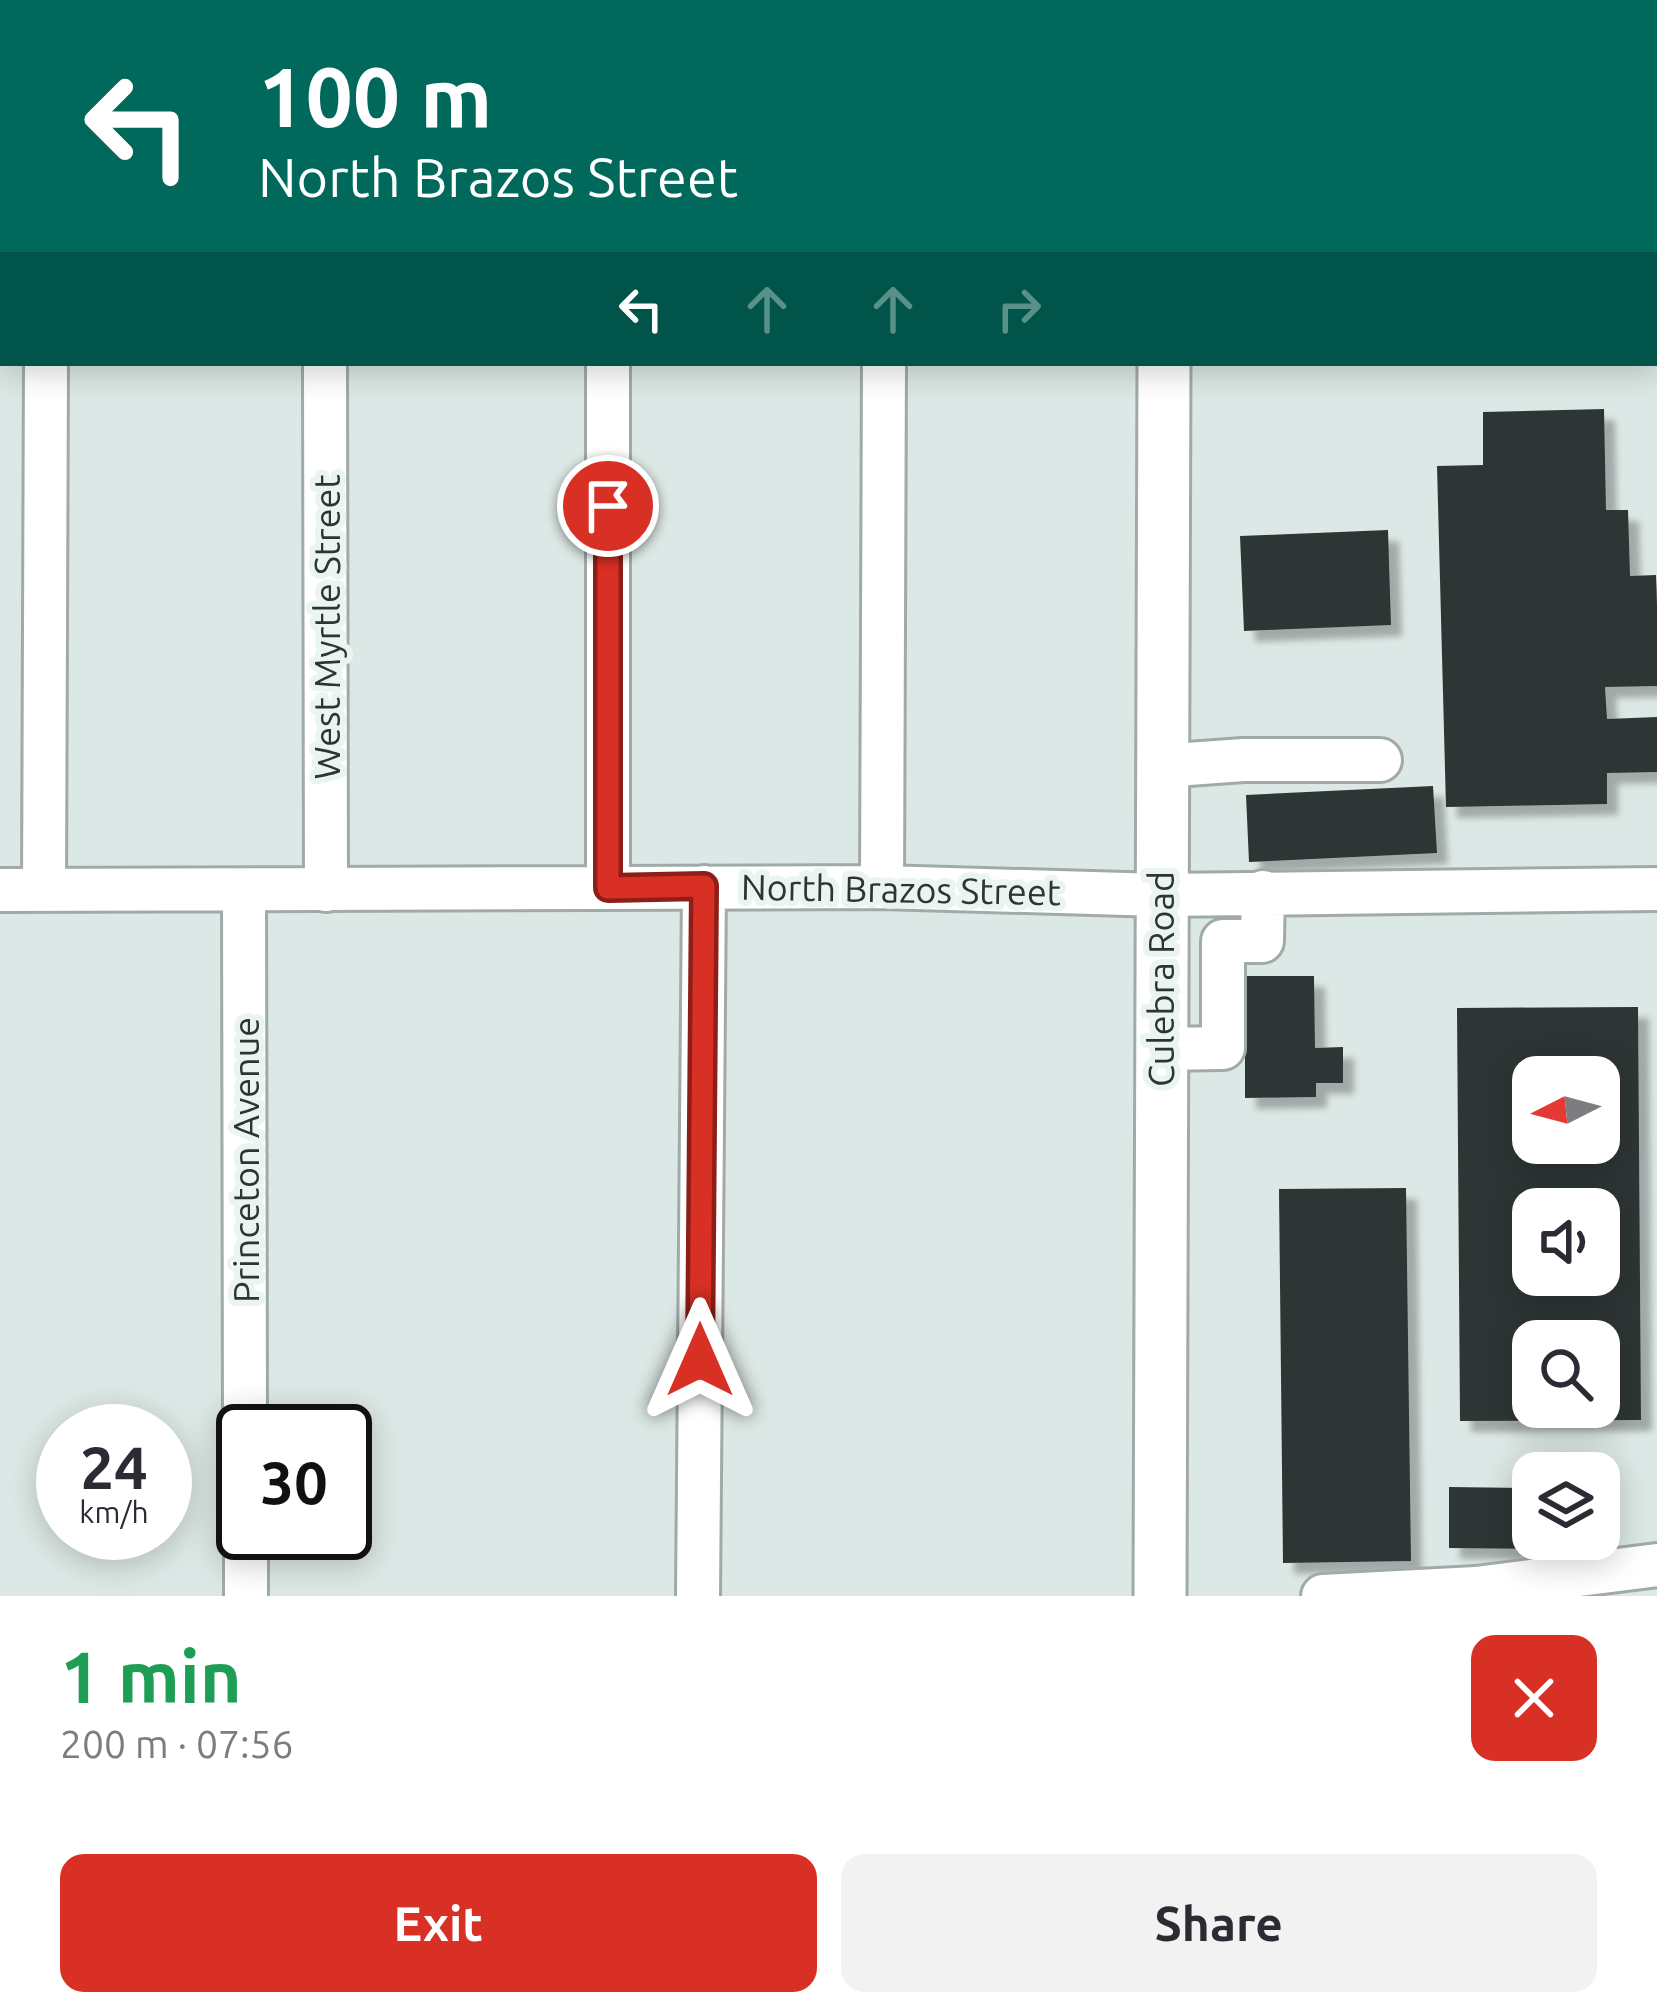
<!DOCTYPE html>
<meta charset="utf-8">
<style>
:root{--surface:#fff;--page:#f2f2f3;--text:#2b2b33;--muted:#7c7c81;--accent:#d93025}
body{margin:0;font-family:Ubuntu,sans-serif;background:var(--page);color:var(--text);height:100vh;display:flex;flex-direction:column;font-size:45px;white-space:nowrap}
*{box-sizing:border-box;margin:0}
p{font-size:39px;color:var(--muted)}
.icon{flex:none;width:66px;height:66px;fill:none;stroke:currentColor;stroke-width:2;stroke-linecap:round;stroke-linejoin:round}
.map{position:relative;height:1596px;overflow:hidden}
.side{display:flex;flex-direction:column;background:var(--surface);flex:1}
.side>*{flex:none}
.hud{position:absolute;left:0px;top:0px;width:1659px;height:366px;box-shadow:0 6px 30px #0003;background:#00695c;color:#fff;overflow:hidden}
.needle{width:78px;rotate:264deg}
.tools{position:absolute;left:1512px;top:1056px;display:grid;gap:24px}
.tools a{display:grid;place-items:center;width:108px;height:108px;border-radius:24px;background:var(--surface);box-shadow:0 6px 30px #0003;font-size:60px}
.speed{position:absolute;left:36px;top:1404px;display:flex;gap:24px;font-size:60px;font-weight:700;text-align:center}
.speed>*{display:grid;place-content:center;width:156px;height:156px;border-radius:50%;background:var(--surface);box-shadow:0 6px 30px #0003;line-height:1}
.speed small{font-size:30px;font-weight:400}
.speed .limit{border:6px solid #111;border-radius:18px;background:#fff;color:#111}
.pin{position:absolute;display:grid;place-items:center;width:102px;height:102px;color:#fff;margin:-51px;border:6px solid #fff;border-radius:50%;box-shadow:0 3px 12px #0007}
.me{position:absolute;width:132px;margin:-66px;rotate:0deg;stroke-linejoin:round;filter:drop-shadow(0 0 9px #0008)}
.turn{display:flex;align-items:center;gap:42px;height:252px;padding:0 60px;font-size:54px}
.turn .icon{width:156px;height:156px;stroke-width:2.5}
.turn b{display:block;font-size:84px;line-height:102px}
.lanes{display:flex;align-items:center;height:114px;padding:0 60px;background:#0003;justify-content:center;gap:60px;direction:ltr}
.lanes .off{opacity:.35}
.round{display:grid;place-items:center;flex:none;width:126px;height:126px;border-radius:24px;background:var(--page)}
.headline{display:flex;align-items:center;justify-content:space-between;height:204px;padding:0 60px}
h1{font-size:72px;font-weight:700;line-height:90px;color:#1e9e55}
.cta{display:flex;gap:24px;margin-top:auto;padding:24px 60px}
.cta a{flex:1;height:138px;border-radius:24px;background:var(--accent);color:#fff;font-size:48px;font-weight:700;line-height:138px;text-align:center}
.cta a+a{background:var(--page);color:var(--text)}
.map>svg:first-child{display:block}
.building{fill:#2d3634;fill-rule:evenodd;filter:url(#shadow)}
.lines{fill:none;stroke-linecap:round;stroke-linejoin:round}
.minor-casing{stroke:#a0aaa8;stroke-width:48}
.major-casing{stroke:#a0aaa8;stroke-width:57}
.minor{stroke:#fff;stroke-width:42}
.major{stroke:#fff;stroke-width:51}
.route-casing{stroke:#8d1f18;stroke-width:30}
.route{stroke:#d93025;stroke-width:21}
.labels{text-anchor:middle;dominant-baseline:central;stroke-width:12;stroke-linejoin:round;paint-order:stroke}
.street-label{font-size:36px;fill:#2f3332;stroke:#eaf5f2}
</style>
<div class="map">
<svg width="1657" height="1596" viewBox="0 0 1657 1596">
<defs>
<filter id="shadow"><feDropShadow dx="11" dy="11" stdDeviation="3" flood-color="#0004"/></filter>
</defs>
<rect width="100%" height="100%" fill="#dce8e5"/>
<!-- building -->
<path class="building" d="M1604,409L1606,510H1628L1630,576L1656,575L1657,606V686L1605,687L1607,719L1657,717V772L1607,773V804L1446,807L1437,466L1483,465V412Z
M1388,530L1391,625L1244,631L1240,536Z
M1433,786L1437,853L1249,862L1246,795Z
M1245,976H1314L1315,1048L1343,1047V1083H1316V1097L1245,1098Z
M1638,1007L1641,1420L1460,1421L1457,1008ZM1533,1077H1599V1143H1533ZM1533,1209H1599V1275H1533ZM1533,1341H1599V1407H1533Z
M1406,1188L1411,1561L1283,1563L1279,1189Z
M1449,1487L1533,1488V1539H1565V1549L1449,1548Z"/>
<g class="lines">
<defs>
<path id="minor" d="M325,0V3
M608,0V3
M882,0V3
M1057,0V3
M47,3V0
M948,3V0
M1656,79L1657,78
M1656,156H1657
M325,363L326,890
M608,363V888
M1161,766L1243,760H1380
M882,887L884,363
M0,890L882,887L1160,895L1657,889
M44,890L46,363
M244,890L245,1431
M1160,1049L1223,1048V941H1262L1263,892
M246,1533V1596
M698,1596L704,887
M1323,1596L1476,1588L1657,1565"/>
<path id="major" d="M1164,0V3
M1160,1596L1164,363"/>
</defs>
<!-- minor casing -->
<use href="#minor" class="minor-casing"/>
<!-- major casing -->
<use href="#major" class="major-casing"/>
<!-- minor -->
<use href="#minor" class="minor"/>
<!-- major -->
<use href="#major" class="major"/>
</g>
<g class="lines">
<defs>
<path id="route" d="M608,506V888L704,886L700,1360"/>
</defs>
<!-- route casing -->
<use href="#route" class="route-casing"/>
<!-- route -->
<use href="#route" class="route"/>
</g>
<g class="labels">
<!-- street labels -->
<g class="street-label">
<text transform="translate(326 627) rotate(-90)">West Myrtle Street</text>
<text transform="translate(901 889) rotate(1)">North Brazos Street</text>
<text transform="translate(1160 979) rotate(-90)">Culebra Road</text>
<text transform="translate(245 1160) rotate(-90)">Princeton Avenue</text>
</g>
</g>
</svg>
<div class="tools">
<a><svg class="needle" viewBox="-14 -14 28 28"><path d="M0-13l5 13h-10z" fill="#e53935"/><path d="M0 13l5-13h-10z" fill="#7c7c81"/></svg></a>
<a><svg class="icon" aria-label="sound" viewBox="0 0 24 24"><path d="M4 9h4l5-4v14l-5-4H4zM17 9q2 3 0 6"/></svg></a>
<a><svg class="icon" aria-label="search" viewBox="0 0 24 24"><circle cx="10" cy="10" r="6"/><path d="M15 15l6 6"/></svg></a>
<a><svg class="icon" aria-label="layers" viewBox="0 0 24 24"><path d="M12 4l9 5-9 5-9-5zM3 14l9 5 9-5"/></svg></a>
</div>
<div class="speed"><div>24<small>km/h</small></div><div class="limit">30</div></div>
<div class="pin" style="left:608px;top:506px;background:#d93025"><svg class="icon" aria-label="arrive" viewBox="0 0 24 24"><path d="M6 21V4h12l-3 4 3 4H6"/></svg></div>
<svg class="me" style="left:700px;top:1360px" viewBox="-20 -20 40 40"><path d="M0-17L14 15 0 8-14 15z" fill="#d93025" stroke="#fff" stroke-width="4"/></svg>
<div class="hud">
<div class="turn"><svg class="icon" aria-label="left" viewBox="0 0 24 24"><path d="M17 20v-9H6M10 6l-5 5 5 5"/></svg><div><b>100 m</b>North Brazos Street</div></div>
<div class="lanes"><svg class="icon" aria-label="left" viewBox="0 0 24 24"><path d="M17 20v-9H6M10 6l-5 5 5 5"/></svg><svg class="icon off" aria-label="ahead" viewBox="0 0 24 24"><path d="M12 20V5M6 11l6-6 6 6"/></svg><svg class="icon off" aria-label="ahead" viewBox="0 0 24 24"><path d="M12 20V5M6 11l6-6 6 6"/></svg><svg class="icon off" aria-label="right" viewBox="0 0 24 24"><path d="M7 20v-9h11M14 6l5 5-5 5"/></svg></div>
</div>
</div>
<section class="side">
<div class="headline"><div><h1>1 min</h1><p>200 m · 07:56</p></div><a class="round" style="background:#d93025;color:#fff"><svg class="icon" aria-label="close" viewBox="0 0 24 24"><path d="M6 6l12 12M18 6L6 18"/></svg></a></div>
<div class="cta"><a>Exit</a><a>Share</a></div>
</section>
